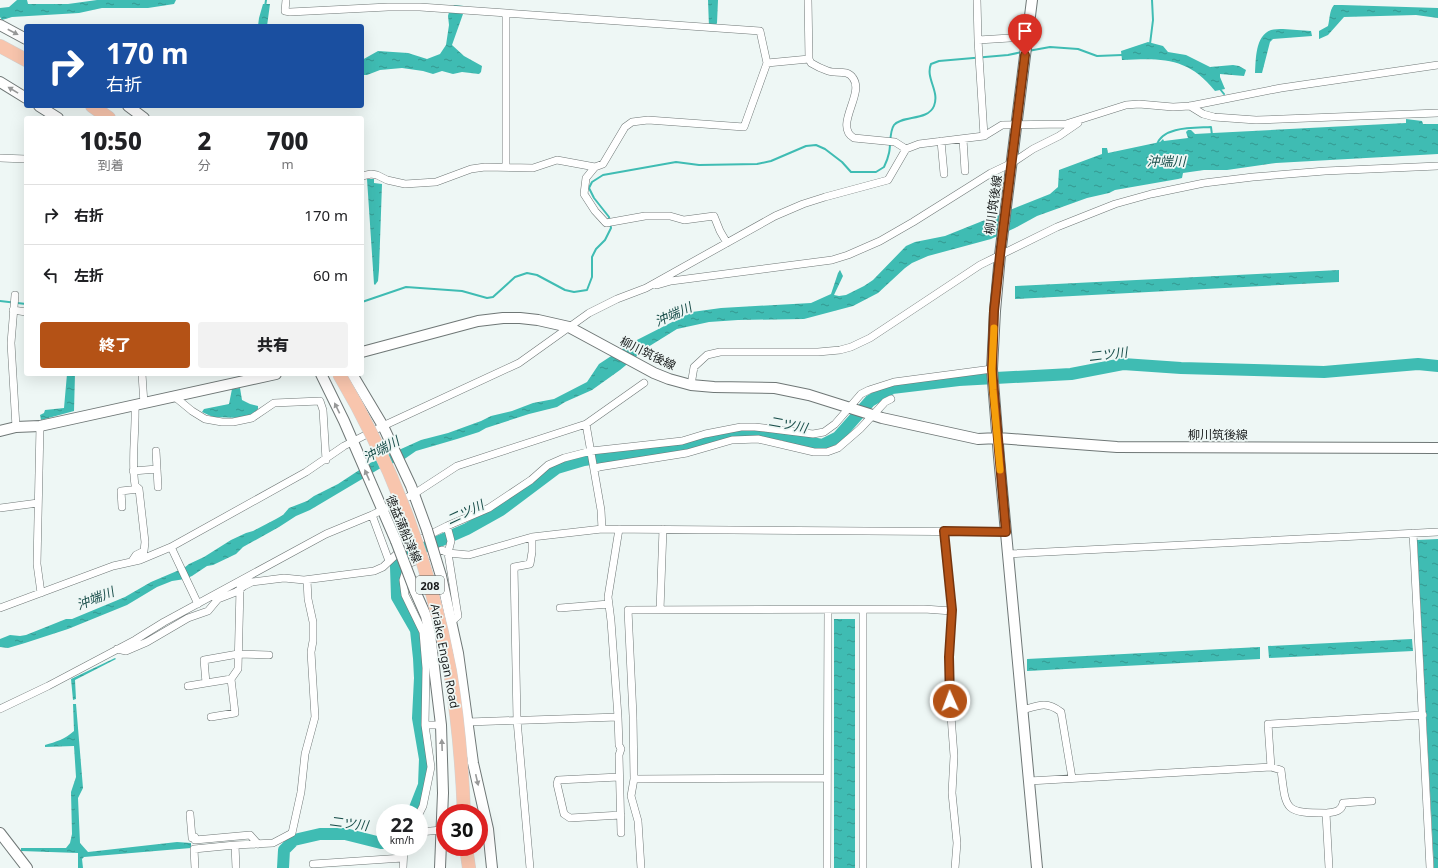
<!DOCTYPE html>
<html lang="ja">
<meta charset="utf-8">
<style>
:root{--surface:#fff;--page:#f2f2f2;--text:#202124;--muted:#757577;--line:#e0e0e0;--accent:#b45216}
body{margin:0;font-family:"Noto Sans","Noto Sans JP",sans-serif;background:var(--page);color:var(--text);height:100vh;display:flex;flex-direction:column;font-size:15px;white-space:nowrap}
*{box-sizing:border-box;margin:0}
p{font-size:13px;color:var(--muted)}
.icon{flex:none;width:22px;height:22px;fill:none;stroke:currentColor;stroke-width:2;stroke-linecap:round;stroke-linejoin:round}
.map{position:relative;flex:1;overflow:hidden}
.sheet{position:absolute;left:24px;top:116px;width:340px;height:260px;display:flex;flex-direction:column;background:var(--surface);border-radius:4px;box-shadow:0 4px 16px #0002}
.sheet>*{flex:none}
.top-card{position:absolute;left:24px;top:24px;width:340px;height:84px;border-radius:4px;box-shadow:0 4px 16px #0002;background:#1a4fa0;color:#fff;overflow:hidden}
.speed{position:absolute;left:376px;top:804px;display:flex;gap:8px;font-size:20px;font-weight:700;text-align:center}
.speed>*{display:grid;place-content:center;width:52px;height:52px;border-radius:50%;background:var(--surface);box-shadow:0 4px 16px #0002;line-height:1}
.speed small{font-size:10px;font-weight:400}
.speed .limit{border:6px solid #d22;background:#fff;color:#111}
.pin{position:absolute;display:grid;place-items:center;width:34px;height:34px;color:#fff;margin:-41px -17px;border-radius:50% 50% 50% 0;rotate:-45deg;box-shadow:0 0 4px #0007}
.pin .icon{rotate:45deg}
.me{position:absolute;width:44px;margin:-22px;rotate:358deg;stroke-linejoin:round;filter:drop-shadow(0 0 3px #0008)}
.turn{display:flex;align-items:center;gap:14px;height:84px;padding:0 16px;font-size:18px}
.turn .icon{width:52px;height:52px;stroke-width:2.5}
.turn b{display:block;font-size:28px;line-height:34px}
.eta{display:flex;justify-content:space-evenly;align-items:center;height:68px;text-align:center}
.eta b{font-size:24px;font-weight:800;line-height:28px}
.primary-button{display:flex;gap:8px;margin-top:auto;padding:8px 16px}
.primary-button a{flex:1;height:46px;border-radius:4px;background:var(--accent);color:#fff;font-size:16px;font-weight:800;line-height:46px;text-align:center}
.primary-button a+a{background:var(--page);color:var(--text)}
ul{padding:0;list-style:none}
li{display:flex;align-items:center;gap:12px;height:60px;padding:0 16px;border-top:1px solid var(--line)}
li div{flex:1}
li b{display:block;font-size:15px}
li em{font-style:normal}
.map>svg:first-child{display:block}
.water{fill:url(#water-ripples)}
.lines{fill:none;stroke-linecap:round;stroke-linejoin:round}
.stream{stroke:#3fbcb3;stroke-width:2}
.river{stroke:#3fbcb3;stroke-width:12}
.street-casing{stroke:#6f7776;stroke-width:8}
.secondary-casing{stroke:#6f7776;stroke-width:12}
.highway-casing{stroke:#d1d2d2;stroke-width:14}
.street{stroke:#fff;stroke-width:7}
.secondary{stroke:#fff;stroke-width:10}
.highway{stroke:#f8c5ad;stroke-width:13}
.secondary-bridge-casing{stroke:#6f7776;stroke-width:12;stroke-linecap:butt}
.highway-bridge-casing{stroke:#d1d2d2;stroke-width:14;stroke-linecap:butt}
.secondary-bridge{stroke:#fff;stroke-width:10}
.highway-bridge{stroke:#f8c5ad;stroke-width:13}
.oneway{fill:#989999}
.route-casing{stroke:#75350e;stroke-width:10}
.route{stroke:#b45216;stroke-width:7}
.slow{stroke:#f59e0b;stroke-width:7}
.labels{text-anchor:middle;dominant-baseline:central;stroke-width:3.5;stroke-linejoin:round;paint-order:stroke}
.shield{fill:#eef7f5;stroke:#595e5d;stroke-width:1}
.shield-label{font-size:11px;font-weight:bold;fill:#191c1c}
.street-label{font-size:12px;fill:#191c1c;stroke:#eef7f5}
.water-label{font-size:13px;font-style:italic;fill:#184d49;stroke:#eef7f5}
</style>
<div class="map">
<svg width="1438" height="868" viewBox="0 0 1438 868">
<defs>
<pattern id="water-ripples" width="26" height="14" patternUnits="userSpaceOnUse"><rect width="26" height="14" fill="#3fbcb3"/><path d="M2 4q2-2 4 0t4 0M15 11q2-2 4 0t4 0" fill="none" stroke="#349891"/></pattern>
</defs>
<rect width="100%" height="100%" fill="#eef7f5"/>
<!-- water -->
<path class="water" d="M17,0H27L28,4H68L97,0H176L174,4L148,8H102L79,13L12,17L2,20L0,17V8L9,7Z
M708,0H718L717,23L715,27H709Z
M263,4H270L267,26H258L259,18Z
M454,5L464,6L463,14L452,45L464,56L482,66L481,72L479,74L462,72L453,74L442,71L433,74L423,71L402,68L380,70L367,75H362V60L378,51L408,53L427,59L440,54L446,45L449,25L448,16L449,12Z
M1334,5H1342L1438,8V18L1416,15L1344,17L1328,35L1319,39V31L1328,26C1330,19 1329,11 1334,5Z
M1283,29L1311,31L1312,36L1273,39L1270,42L1262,73H1255C1256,59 1255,36 1271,30C1274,29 1280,29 1283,29Z
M1148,42L1163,46L1168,52L1186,55L1210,67L1233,65L1239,66L1246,70L1244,76L1220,74V77L1225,89L1215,91C1188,57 1162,58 1122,60L1121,51Z
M1406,119L1422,121L1423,124H1438V154L1276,163L1227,170H1204L1183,173L1182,178L1178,179L1115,190L1109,193L1087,198L1037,216L1015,228L991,239L928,256L912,263L905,268L878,293L853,306L804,319L738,320L709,322L677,329L648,347L620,370L592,390L565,402L557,407L529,414L486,428L479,432L457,439L416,451L403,460L391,464L379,469L310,510L296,516L279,527L243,547L236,554L213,565L207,566L192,576L185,579L172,581L157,587L127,605L68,629L25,643L8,648L0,647V639L10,635L20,636L26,635L66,619H72L125,597L151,582L184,568L189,564L204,557L231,540L246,533L253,531L276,519L283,515L289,508L307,501L314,496L338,484L370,463L401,449L421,440L448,433L481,421L491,416L512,411L533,403L554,399L587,382L599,364L631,343L692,312L721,308L811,303L831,294L838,273L840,270L843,276L834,295L839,296L846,295L864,286L873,280L906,246L915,242L945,236L1050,194L1058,187L1059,170L1102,154V148H1107L1108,153L1160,142L1163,139L1164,141L1188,138L1186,132L1188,130H1191L1195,134L1213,133L1406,123Z
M367,179H374V183L382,184L379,270L378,281L375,285L374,284Z
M1339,270V282L1015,299V286Z
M67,374H75L74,411L41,420L40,415L44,413L45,410L64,408Z
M240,388L242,400L250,404L258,406V409L250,417L241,418L213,417L202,412L204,409L229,404L232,389Z
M1438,539V868H1434L1417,540Z
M834,619H855V868H834Z
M1412,639L1413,651L1269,658L1268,646Z
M1260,647V659L1027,671V659Z
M115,658L116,659L75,680L76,699L73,700L71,679Z
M73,704H76L83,788L78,798L80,843L88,852L177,842L191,843V848L84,857L82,859L83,868H78V853L21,851V848H66L70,843L72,834L71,792L76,777L74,746L45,747V745C56,742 65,739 74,731Z"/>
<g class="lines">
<!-- stream -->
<path class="stream" d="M265,7L266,0
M1150,44L1153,20L1152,0
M1028,51L1050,47L1078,49L1097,56L1122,55
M1220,89L1224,94
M1157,145C1162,126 1195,128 1211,127L1212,135
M0,301L26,304
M362,302L406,287L462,291L487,298L493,297L515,277L527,273L537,275L565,290L574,292L587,290L592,277V257L596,249L605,240L611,228L609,217L594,198L589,188L592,182L603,175L676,162L699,165L757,164L771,161L806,146L816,145L825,149L842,162L851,172H876L884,167C886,163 888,158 889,153C891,145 889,132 894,125C902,115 928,121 934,106C940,91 925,78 931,64L939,61L1008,55L1022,52"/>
<!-- river -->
<path class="river" d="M413,813L424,785L425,759L418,718L420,678L419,658L416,630L397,597L396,567L412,553L467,529L501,510L557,468L584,460L695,444L744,432L781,434L806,442L822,445L838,437L870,401L892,388L959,380L1071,374L1123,364L1181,368L1324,372L1418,364L1438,366
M283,868L284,850L294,840L320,834H345L381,843H385"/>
<defs>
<path id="street" d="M286,0L285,11L290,12L388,7H420L760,31L767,63L744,127L648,120L632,122L625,127L603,164L595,167L586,178L584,194L595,211L606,223L645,216H670L684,220L714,216L720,231L727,243
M808,0L809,59L811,63C816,66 822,69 828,71C836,74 847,69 853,78C865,94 833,126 854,138L895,142L906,149
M977,0L978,40L984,136
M506,13V167
M978,40L1027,37
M767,63L809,59
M1190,106L1203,114L1214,117L1256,120L1438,113
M963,139L965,171
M941,141L944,174
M0,158L26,159
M362,176L371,174L377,175L387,180L405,184L436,182L471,169L485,167L533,168L557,160L595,167
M657,285L671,281L832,260L848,255L880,241L913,222L991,173L1012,163L1033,149L1059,136L1078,123
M15,295L11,343L16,427
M13,310L26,312
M142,374L144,404
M691,385L694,367L707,355L720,352H818L840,350L851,347L870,338L980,265L1057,227L1115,204L1151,194L1204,183L1253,177L1325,171L1438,166
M175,397L192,411L205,419L222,422H233L252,418L274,403L320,401L323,410L326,460
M586,424L601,510L602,529
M40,426L37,564L41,593
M156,451L158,487
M595,469L599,467L687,453L732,440L758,439L814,452H827L838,448L860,429L885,402L891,399
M133,471L157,469
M122,507L121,491L139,489
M0,508L38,503
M372,515L389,561
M447,526L451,541L448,553L458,616L451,622
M619,529L608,597L611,621L618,717L619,745L621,749L619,755L621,833
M944,531L952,611L949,657L951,716L954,756L952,793L957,843L955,868
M1413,533L1430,868
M532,537L602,529L1006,532
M171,547L198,604
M1008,554L1438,532
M132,561L136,555L144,551L145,542L139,489L135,485C131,459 136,433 135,406
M0,608L113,566L140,560L171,547L306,472L344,446L383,426L519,363L589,313L617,299L646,288L775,216L803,204L825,197L888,180L906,149L919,144L984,136L1002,125L1066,124L1126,105L1139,104L1173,107L1190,106L1281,88L1438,65
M560,608L609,604
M660,610L663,529
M863,610V868
M117,649L126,651L147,642L188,618L208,611L218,599L236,592L244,586L252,582L284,578L304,580L374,571L383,567L401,550L417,541L447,526L489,508L531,480L548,465L564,458L591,451L682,441L705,434L741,427H755L813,434L824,432L835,424L861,394L869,390L894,382L992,369
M231,679L206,683L204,660L238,654L269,655
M188,686L206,683
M0,709L48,686L135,640L164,622L326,534L372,515L414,494L457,466L586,424L644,383
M1023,710C1039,705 1047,701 1061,712L1072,778
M211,717L235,713L231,679L238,669L240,588
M468,722L618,717
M425,725H441
M1271,767L1268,724L1423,715
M619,777L558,780L557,784L564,814L570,818L621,815
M634,779L827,778
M1029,781L1271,767L1281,770C1286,810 1284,813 1326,813L1329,868
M1326,813C1333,812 1342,812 1343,803L1372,801
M190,814L192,838L195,837V840L250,835L258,844
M419,814L423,806L431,767L425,725L426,668L423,632L405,595L403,580L408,564L442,550L448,553L469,555L532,537V552L530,564L514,567L517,720L530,868
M419,832L442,830
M235,845L236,868
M313,864L403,858
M195,868L194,849L235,845L273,843L292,833L301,792L305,754L315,717L311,652L313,641V622L308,599L307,580
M403,868L404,847
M641,868L638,821L631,796L634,779L633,716L628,610L924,609L952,611
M827,868L828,610"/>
<path id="secondary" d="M1032,0L1000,255L995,311L992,369L999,457L1037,868
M0,25L26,39
M0,82L26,98
M39,106L58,118
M128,106L144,118
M362,352L478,321L503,318H520L538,320L569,327L654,373L669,379L691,385L714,387L775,388L809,395L882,418L978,439L998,438L1117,447L1438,448
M321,374L344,421L396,541
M352,374L383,426L411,486L427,530
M0,431L16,427L40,426L276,374
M441,576L458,653L473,763L488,829L492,868
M415,591L426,616L430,634L441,725L443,793L440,868
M0,833L27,868"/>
<path id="highway" d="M0,46L26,60
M92,106L109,118
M466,847L469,868"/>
</defs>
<!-- street casing -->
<use href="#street" class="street-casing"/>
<!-- secondary casing -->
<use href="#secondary" class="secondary-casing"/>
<!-- highway casing -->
<use href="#highway" class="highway-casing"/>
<!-- street -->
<use href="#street" class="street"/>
<!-- secondary -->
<use href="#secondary" class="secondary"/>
<!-- highway -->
<use href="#highway" class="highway"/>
<defs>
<path id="secondary-bridge" d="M427,530L441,576
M396,541L415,591"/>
<path id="highway-bridge" d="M339,374C393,465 431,568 450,671C458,718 462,766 464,813"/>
</defs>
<!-- secondary-bridge casing -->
<use href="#secondary-bridge" class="secondary-bridge-casing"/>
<!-- highway-bridge casing -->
<use href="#highway-bridge" class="highway-bridge-casing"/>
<!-- secondary-bridge -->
<use href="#secondary-bridge" class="secondary-bridge"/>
<!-- highway-bridge -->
<use href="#highway-bridge" class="highway-bridge"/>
</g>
<!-- one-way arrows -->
<defs><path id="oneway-solid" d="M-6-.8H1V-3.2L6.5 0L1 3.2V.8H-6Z"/></defs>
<g class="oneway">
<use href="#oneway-solid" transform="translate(13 32) rotate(28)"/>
<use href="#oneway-solid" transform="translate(13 90) rotate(-149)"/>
<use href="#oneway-solid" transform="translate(337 408) rotate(-116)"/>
<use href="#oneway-solid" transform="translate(367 475) rotate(-114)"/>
<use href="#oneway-solid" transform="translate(442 745) rotate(-92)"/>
<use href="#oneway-solid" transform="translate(477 780) rotate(77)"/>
</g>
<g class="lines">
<defs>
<path id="route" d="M950,701L949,657L952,610L944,531L1006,532L992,369L994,311L1000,255L1025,55"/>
</defs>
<!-- route casing -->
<use href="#route" class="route-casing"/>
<!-- route -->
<use href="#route" class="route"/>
<!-- slow -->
<path class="slow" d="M994,328L992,369L993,390L1000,470"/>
</g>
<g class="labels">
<!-- shield labels -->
<rect class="shield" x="416" y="576" width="28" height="18" rx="3"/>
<g class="shield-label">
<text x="430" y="585">208</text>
</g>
<!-- street labels -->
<g class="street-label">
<text transform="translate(993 205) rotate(-82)">柳川筑後線</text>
<text transform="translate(648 353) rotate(26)">柳川筑後線</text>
<text x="1218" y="434">柳川筑後線</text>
<text transform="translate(404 529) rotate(67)">徳益蒲船津線</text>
<text transform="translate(445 656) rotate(79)">Ariake Engan Road</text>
</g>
<!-- water labels -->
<g class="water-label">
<text x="1166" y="161">沖端川</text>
<text transform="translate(673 314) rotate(-24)">沖端川</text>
<text transform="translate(1108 354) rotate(-7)">二ツ川</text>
<text transform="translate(788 424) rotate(11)">二ツ川</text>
<text transform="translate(381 449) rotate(-29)">沖端川</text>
<text transform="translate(465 512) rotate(-25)">二ツ川</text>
<text transform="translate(95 598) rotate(-22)">沖端川</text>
<text transform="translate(349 823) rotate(7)">二ツ川</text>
</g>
</g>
</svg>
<div class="speed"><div>22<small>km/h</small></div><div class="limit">30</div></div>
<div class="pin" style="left:1025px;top:55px;background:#d93025"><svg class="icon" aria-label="arrive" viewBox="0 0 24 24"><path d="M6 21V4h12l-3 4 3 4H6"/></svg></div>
<svg class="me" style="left:950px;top:701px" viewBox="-20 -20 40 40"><circle r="17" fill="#b45216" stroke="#fff" stroke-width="3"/><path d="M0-11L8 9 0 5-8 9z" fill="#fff"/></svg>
<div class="top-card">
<div class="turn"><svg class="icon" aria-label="right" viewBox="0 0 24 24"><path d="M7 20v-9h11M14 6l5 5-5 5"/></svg><div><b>170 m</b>右折</div></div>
</div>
<section class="sheet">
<div class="eta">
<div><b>10:50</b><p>到着</p></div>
<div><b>2</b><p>分</p></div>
<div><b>700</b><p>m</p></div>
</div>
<ul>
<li><svg class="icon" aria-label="right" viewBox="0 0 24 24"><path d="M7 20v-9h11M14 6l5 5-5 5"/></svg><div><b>右折</b></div><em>170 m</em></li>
<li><svg class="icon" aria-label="left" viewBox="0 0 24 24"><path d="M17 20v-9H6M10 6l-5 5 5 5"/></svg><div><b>左折</b></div><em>60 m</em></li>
</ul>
<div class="primary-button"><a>終了</a><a>共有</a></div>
</section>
</div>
